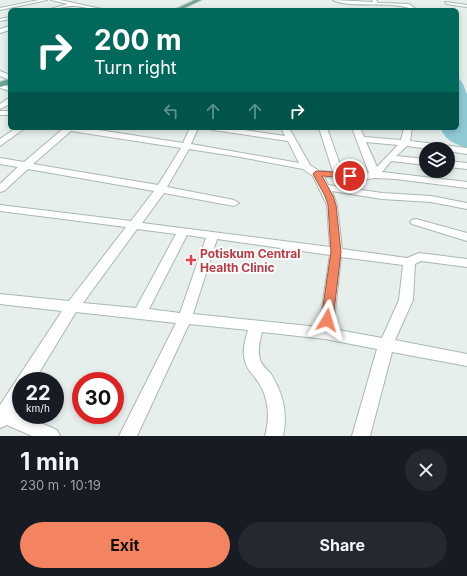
<!DOCTYPE html>
<meta charset="utf-8">
<style>
:root{--surface:#171b24;--page:#242831;--text:#f1f3f6;--muted:#9ea1a6;--accent:#f4845f}
body{margin:0;font-family:Inter,sans-serif;background:var(--page);color:var(--text);height:100vh;display:flex;flex-direction:column;font-size:15px;white-space:nowrap}
*{box-sizing:border-box;margin:0}
p{font-size:13px;color:var(--muted)}
.icon{flex:none;width:22px;height:22px;fill:none;stroke:currentColor;stroke-width:2;stroke-linecap:round;stroke-linejoin:round}
.map{position:relative;height:436px;overflow:hidden}
.sheet{display:flex;flex-direction:column;background:var(--surface);flex:1}
.sheet>*{flex:none}
.hud{position:absolute;left:8px;top:8px;width:451px;height:122px;border-radius:6px;box-shadow:0 2px 6px #0003;background:#00695c;color:#fff;overflow:hidden}
.tools{position:absolute;left:419px;top:142px;display:grid;gap:8px}
.tools a{display:grid;place-items:center;width:36px;height:36px;border-radius:50%;background:var(--surface);box-shadow:0 2px 6px #0003;font-size:20px}
.speed{position:absolute;left:12px;top:372px;display:flex;gap:8px;font-size:20px;font-weight:700;text-align:center}
.speed>*{display:grid;place-content:center;width:52px;height:52px;border-radius:50%;background:var(--surface);box-shadow:0 2px 6px #0003;line-height:1}
.speed small{font-size:10px;font-weight:400}
.speed .limit{border:6px solid #d22;background:#fff;color:#111}
.pin{position:absolute;display:grid;place-items:center;width:34px;height:34px;color:#fff;margin:-17px;border:2px solid #fff;border-radius:50%;box-shadow:0 1px 4px #0007}
.me{position:absolute;width:44px;margin:-22px;rotate:7deg;stroke-linejoin:round;filter:drop-shadow(0 0 3px #0008)}
.turn{display:flex;align-items:center;gap:14px;height:84px;padding:0 20px;font-size:18px}
.turn .icon{width:52px;height:52px;stroke-width:2.5}
.turn b{display:block;font-size:28px;line-height:34px}
.lanes{display:flex;align-items:center;height:38px;padding:0 20px;background:#0003;justify-content:center;gap:20px;direction:ltr}
.lanes .off{opacity:.35}
.round{display:grid;place-items:center;flex:none;width:42px;height:42px;border-radius:21px;background:var(--page)}
.head{display:flex;align-items:center;justify-content:space-between;height:68px;padding:0 20px}
h1{font-size:24px;font-weight:700;line-height:30px}
.cta{display:flex;gap:8px;margin-top:auto;padding:8px 20px}
.cta a{flex:1;height:46px;border-radius:24px;background:var(--accent);color:#111;font-size:16px;font-weight:700;line-height:46px;text-align:center}
.cta a+a{background:var(--page);color:var(--text)}
.map>svg:first-child{display:block}
.water{fill:#8ec9d4}
.lines{fill:none;stroke-linecap:round;stroke-linejoin:round}
.minor-casing{stroke:#a8b8b2;stroke-width:2}
.major-casing{stroke:#c2cac8;stroke-width:2}
.minor{fill:#fff;fill-rule:evenodd}
.major{fill:#6aa596;fill-rule:evenodd}
.route{fill:#f4845f;stroke:#9f563e}
.health-dot{fill:#e0444e;stroke:#f7fbf9;stroke-width:1.5}
.labels{text-anchor:middle;dominant-baseline:central;stroke-width:4;stroke-linejoin:round;paint-order:stroke}
.health-label{font-size:12px;font-weight:bold;fill:#be3a42;stroke:#f7fbf9;text-anchor:start}
</style>
<div class="map">
<svg width="467" height="436" viewBox="0 0 467 436">
<rect width="100%" height="100%" fill="#e6efeb"/>
<!-- water -->
<path class="water" d="M457,76L463,84L467,94V148C456,144 445,141 441,129L457,128Z"/>
<g class="lines">
<defs>
<path id="minor" d="M39,0H47L0,10V8Z
M51,0H60L106,10C95,10 85,7 75,6C67,5 56,10 47,10L68,4Z
M333,0L373,2L372,0H376L378,3L409,4L416,9L412,10C400,0 350,9 333,0Z
M445,2L467,5V7L447,4Z
M178,8L188,10H176Z
M10,17V19L0,21V19Z
M10,26V30L0,33V29Z
M0,71L10,75V80L0,76Z
M0,84L10,87V91L0,88Z
M7,99H10V104L0,109V104Z
M0,111H10V115H0Z
M16,128H25L0,146V139Z
M64,128H86L183,143L190,128H198L191,144L299,163L288,141L213,130L209,128H231L285,136L281,128H289L310,165L319,171L333,172L319,128H327L343,173L360,174L369,173L352,128H360L364,137L401,140L404,128H412L410,141L467,148V154L448,151V149H431L407,146L396,156L426,159V165L391,161L382,172L467,182V188L396,179L375,178L360,180L324,177L328,185L382,193L431,196L467,203V209L431,202L382,199L332,191L337,205L342,249L407,258L419,253L467,259V267L421,261L415,264L413,300L395,340L467,354V366L392,352L370,436H352L377,349L325,339L262,332C260,340 257,351 260,359C261,365 267,369 271,374C283,393 288,414 283,436H265C270,419 269,397 258,382C254,375 247,370 245,361C242,351 245,340 248,330L189,324L137,436H119L176,323L76,312L34,381H21V401L15,412L57,430L60,436H32L7,425L0,428V405L62,311L0,304V294L69,301L126,227L0,211V205L131,221L154,191L28,169L4,191L0,192V184L18,167L0,164V158L24,162ZM71,131L181,148L158,185L33,164ZM366,142L398,145L377,167ZM189,149L240,157L303,169L313,176L327,205L330,247L142,223L164,193L234,206L239,203L234,200L167,187ZM137,229L176,234L136,308L83,303ZM187,235L206,238L180,313L149,309ZM217,239L330,255L319,327L193,314ZM341,257L403,265L399,300L382,338L333,329Z
M448,161L467,163V169L448,167Z
M416,219L467,233V241L412,224L410,222L412,220Z"/>
<path id="major" d="M195,0H201L180,10H174Z
M10,79V84L0,87V82Z"/>
</defs>
<!-- minor casing -->
<use href="#minor" class="minor-casing"/>
<!-- major casing -->
<use href="#major" class="major-casing"/>
<!-- minor -->
<use href="#minor" class="minor"/>
<!-- major -->
<use href="#major" class="major"/>
</g>
<!-- route -->
<path class="route" d="M316,171L350,173L354,176L350,178L322,176L333,196L336,205L341,252L333,320L331,323L327,324L323,323L321,320L331,252L328,205L325,196L313,174Z"/>
<!-- markers -->
<path class="health-dot" d="M189 254h4v4h4v4h-4v4h-4v-4h-4v-4h4z"/>
<g class="labels">
<!-- health labels -->
<g class="health-label">
<text x="200" y="253">Potiskum Central<tspan x="200" dy="14">Health Clinic</tspan></text>
</g>
</g>
</svg>
<div class="tools">
<a><svg class="icon" aria-label="layers" viewBox="0 0 24 24"><path d="M12 4l9 5-9 5-9-5zM3 14l9 5 9-5"/></svg></a>
</div>
<div class="speed"><div>22<small>km/h</small></div><div class="limit">30</div></div>
<div class="pin" style="left:350px;top:176px;background:#d93025"><svg class="icon" aria-label="arrive" viewBox="0 0 24 24"><path d="M6 21V4h12l-3 4 3 4H6"/></svg></div>
<svg class="me" style="left:327px;top:320px" viewBox="-20 -20 40 40"><path d="M0-17L14 15 0 8-14 15z" fill="#f4845f" stroke="#fff" stroke-width="4"/></svg>
<div class="hud">
<div class="turn"><svg class="icon" aria-label="right" viewBox="0 0 24 24"><path d="M7 20v-9h11M14 6l5 5-5 5"/></svg><div><b>200 m</b>Turn right</div></div>
<div class="lanes"><svg class="icon off" aria-label="left" viewBox="0 0 24 24"><path d="M17 20v-9H6M10 6l-5 5 5 5"/></svg><svg class="icon off" aria-label="ahead" viewBox="0 0 24 24"><path d="M12 20V5M6 11l6-6 6 6"/></svg><svg class="icon off" aria-label="ahead" viewBox="0 0 24 24"><path d="M12 20V5M6 11l6-6 6 6"/></svg><svg class="icon" aria-label="right" viewBox="0 0 24 24"><path d="M7 20v-9h11M14 6l5 5-5 5"/></svg></div>
</div>
</div>
<section class="sheet">
<div class="head"><div><h1>1 min</h1><p>230 m · 10:19</p></div><a class="round"><svg class="icon" aria-label="close" viewBox="0 0 24 24"><path d="M6 6l12 12M18 6L6 18"/></svg></a></div>
<div class="cta"><a>Exit</a><a>Share</a></div>
</section>
